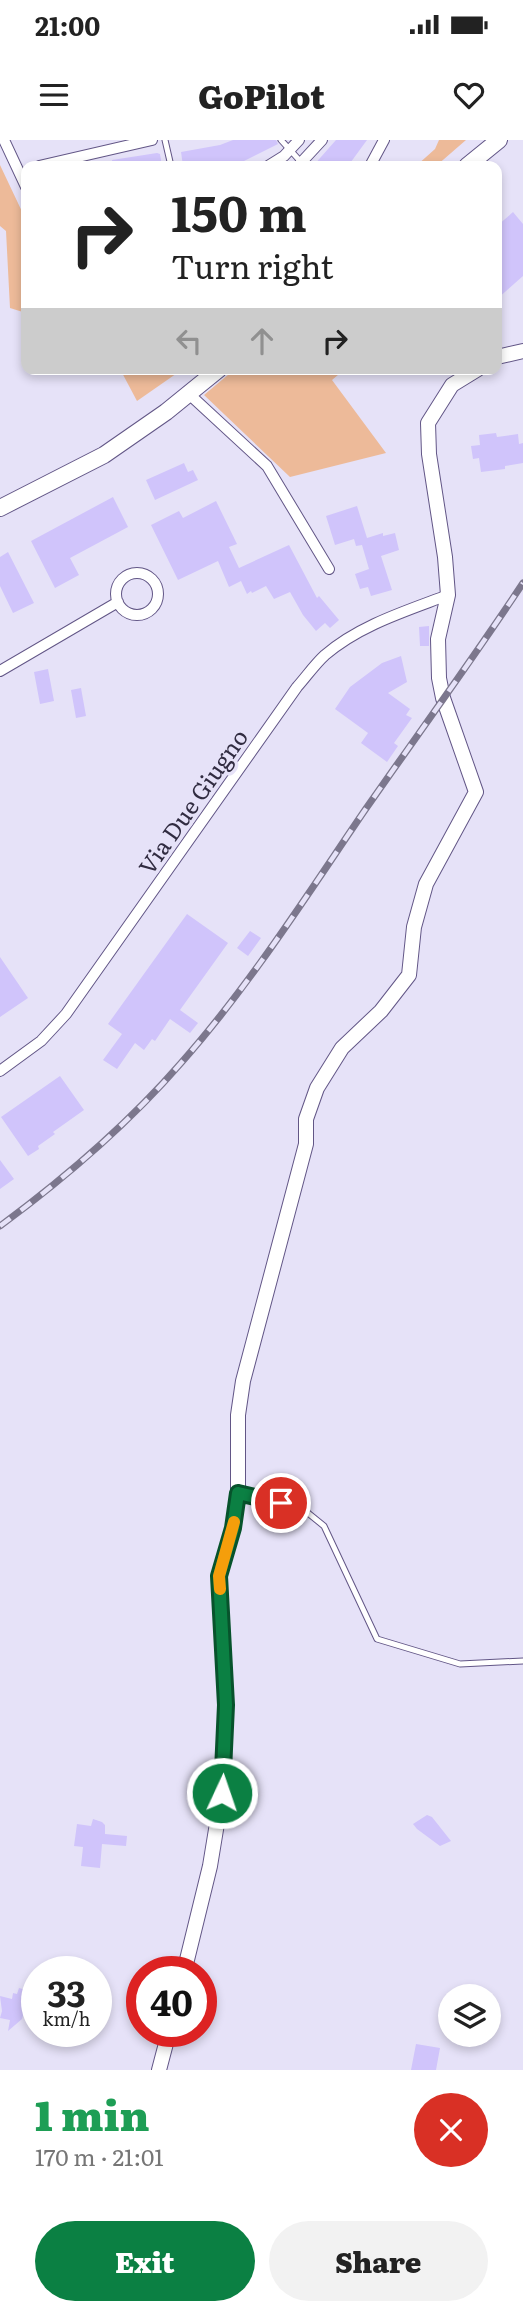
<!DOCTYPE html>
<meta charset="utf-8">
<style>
:root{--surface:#fff;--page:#f2f2f2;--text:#222;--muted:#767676;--accent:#0b8043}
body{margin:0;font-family:Literata,serif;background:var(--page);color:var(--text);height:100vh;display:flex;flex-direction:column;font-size:26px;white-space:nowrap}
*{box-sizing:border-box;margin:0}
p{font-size:23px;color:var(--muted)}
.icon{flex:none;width:38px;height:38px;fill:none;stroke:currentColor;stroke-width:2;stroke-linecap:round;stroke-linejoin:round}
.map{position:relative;height:1930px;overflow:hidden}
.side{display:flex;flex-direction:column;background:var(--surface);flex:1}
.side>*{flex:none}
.hud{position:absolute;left:21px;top:21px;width:481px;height:214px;border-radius:14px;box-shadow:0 4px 10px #0003;background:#fff;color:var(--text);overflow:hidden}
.controls{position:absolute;left:438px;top:1844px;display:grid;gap:14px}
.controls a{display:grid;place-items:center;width:63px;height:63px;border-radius:50%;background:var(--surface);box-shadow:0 4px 10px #0003;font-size:35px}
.speed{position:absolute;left:21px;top:1816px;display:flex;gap:14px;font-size:35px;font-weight:700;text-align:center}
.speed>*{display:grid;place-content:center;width:91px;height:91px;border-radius:50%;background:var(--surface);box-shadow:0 4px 10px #0003;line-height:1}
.speed small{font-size:18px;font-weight:400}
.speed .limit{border:10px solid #d22;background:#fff;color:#111}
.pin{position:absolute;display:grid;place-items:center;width:60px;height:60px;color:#fff;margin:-30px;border:4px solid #fff;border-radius:50%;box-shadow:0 2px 7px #0007}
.me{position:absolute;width:77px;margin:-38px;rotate:3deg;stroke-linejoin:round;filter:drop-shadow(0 0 5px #0008)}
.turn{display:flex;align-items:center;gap:24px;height:147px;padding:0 35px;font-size:32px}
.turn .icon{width:91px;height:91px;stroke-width:2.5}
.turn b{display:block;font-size:49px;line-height:60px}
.lanes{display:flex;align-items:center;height:66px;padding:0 35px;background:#0003;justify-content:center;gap:35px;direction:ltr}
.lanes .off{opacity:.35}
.round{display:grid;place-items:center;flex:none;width:74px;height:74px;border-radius:37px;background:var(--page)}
.headline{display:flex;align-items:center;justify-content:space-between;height:119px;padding:0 35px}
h1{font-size:42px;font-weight:800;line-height:52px;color:#1e9e55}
.action{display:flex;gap:14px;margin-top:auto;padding:14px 35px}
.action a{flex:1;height:80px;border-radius:42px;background:var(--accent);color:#fff;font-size:28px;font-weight:800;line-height:80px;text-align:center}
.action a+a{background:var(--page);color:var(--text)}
.status{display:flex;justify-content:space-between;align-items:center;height:49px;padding:0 35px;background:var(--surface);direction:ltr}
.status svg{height:19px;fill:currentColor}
header{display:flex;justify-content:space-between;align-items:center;height:91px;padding:0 35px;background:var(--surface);font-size:32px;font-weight:800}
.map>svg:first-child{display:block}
.green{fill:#edba99}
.building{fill:#d0c4fb}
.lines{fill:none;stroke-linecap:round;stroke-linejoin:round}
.service-casing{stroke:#625686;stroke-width:7}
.minor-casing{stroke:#625686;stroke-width:12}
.tertiary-casing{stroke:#625686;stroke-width:16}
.secondary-casing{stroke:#625686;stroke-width:18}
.service{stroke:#fff;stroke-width:5}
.minor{stroke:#fff;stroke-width:10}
.tertiary{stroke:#fff;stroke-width:14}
.secondary{stroke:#fff;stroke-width:16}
.rail-casing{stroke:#7c778d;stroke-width:7}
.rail{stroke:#e6e2f8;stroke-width:4.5;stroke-dasharray:13;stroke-linecap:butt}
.route-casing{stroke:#07532c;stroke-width:18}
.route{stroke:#0b8043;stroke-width:12}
.slow{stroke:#f59e0b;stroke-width:12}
.labels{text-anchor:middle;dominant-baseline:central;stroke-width:7;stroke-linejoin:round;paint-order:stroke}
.street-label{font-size:23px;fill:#312c41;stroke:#e6e2f8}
</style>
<div class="status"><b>21:00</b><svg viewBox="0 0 49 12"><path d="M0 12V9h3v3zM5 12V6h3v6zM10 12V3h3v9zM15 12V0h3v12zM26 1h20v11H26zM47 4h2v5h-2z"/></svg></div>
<header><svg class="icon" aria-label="menu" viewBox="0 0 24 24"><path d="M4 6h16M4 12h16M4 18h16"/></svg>GoPilot<svg class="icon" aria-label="heart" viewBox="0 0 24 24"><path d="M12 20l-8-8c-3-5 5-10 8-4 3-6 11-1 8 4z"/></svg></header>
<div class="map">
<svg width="523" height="1930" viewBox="0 0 523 1930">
<rect width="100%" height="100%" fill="#e6e2f8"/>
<!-- green -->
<path class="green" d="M439,0H466L436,26H416L435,9Z
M0,25L26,80V173L10,168L6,91L0,86Z
M120,229H183L137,261Z
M235,229H345L332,240L386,313L290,337L204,255Z"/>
<!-- building -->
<path class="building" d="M233,0H276L278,4L234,26H183L181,12L220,5Z
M336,0H367L348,26H313Z
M157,13L160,14L162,26H113L112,20Z
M513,72L523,84V136L497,159V86Z
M496,293L497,297L518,294L519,304L523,303V323L505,326V329L481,332L479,318L473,319L471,306L480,305L479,295Z
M184,323L188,332L193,330L198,340L155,360L146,340Z
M113,357L128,387L70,418L79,435L55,448L31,401Z
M216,361L237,404L229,407L239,428L289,405L317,458L319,456L339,480L330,488L325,483L316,491L303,475L290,452L274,459L266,446L252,453L251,451L247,454L241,441L229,447L218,421L178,440L151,385L179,371L183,378Z
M357,366L367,398L383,393V396L395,393L399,410L381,416L392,450L371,456L368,447L360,449L355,434L369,429L362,405L356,406L354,399L335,405L326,376Z
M8,412L34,463L13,473L0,446V417Z
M429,486V506H420L419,487Z
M401,516L407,542L388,553L410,569L406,575L412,578L394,603L398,606L387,622L361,603L368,593L335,569L350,547L382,523Z
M48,529L54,561L40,564L34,532Z
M81,548L86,576L76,578L71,550Z
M187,774L228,803L180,870L198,883L190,893L170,879L155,901L152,899L144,910L135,903L117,929L103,920L122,894L108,884Z
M250,791L261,798L248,816L237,808Z
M0,817L28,858L0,877Z
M60,936L84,970L53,992L55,994L38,1006L39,1009L28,1016L1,977Z
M0,1020L14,1039L0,1049Z
M427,1675L432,1677L451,1701L440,1706L417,1689L413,1684Z
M93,1679L102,1682L105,1685V1694L127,1696L126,1706L102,1704L100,1728L81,1726L83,1707L74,1706L77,1684L91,1686Z
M19,1848L30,1851L29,1854L37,1858L34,1870L25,1867L22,1879L8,1891L10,1880L0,1878L2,1871L0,1856L12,1859L13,1853L17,1854Z
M416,1904L440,1908L436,1930H411Z"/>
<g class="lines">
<defs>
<path id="service" d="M165,0L171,26
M281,0L301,22
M238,1353L303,1369L324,1386L377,1499L460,1524L523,1521"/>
<path id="minor" d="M4,0L26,47
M39,26L152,0
M268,26L284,16L299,0
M298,26L322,0
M370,26L384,0
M189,254L267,326L329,429
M116 454a21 21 0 1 1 42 0a21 21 0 1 1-42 0Z
M0,531L118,462
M0,931L41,901L66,874L297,547C306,537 315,524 325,515C360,485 406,471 448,455"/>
<path id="tertiary" d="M497,217L523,211
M184,1832L210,1726L222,1653L226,1565L219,1436L233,1388L238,1353V1275L243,1241L306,1004V979L317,948L342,908L381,871L409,835L414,787L426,744L476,652L443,558L439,538L438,499L448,455L445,417L429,314L428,283L452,245L478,229
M159,1930L169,1892"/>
<path id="secondary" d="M467,26L499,0
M0,368L104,315L166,272L219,229"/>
</defs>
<!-- service casing -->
<use href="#service" class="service-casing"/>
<!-- minor casing -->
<use href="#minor" class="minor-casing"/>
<!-- tertiary casing -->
<use href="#tertiary" class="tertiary-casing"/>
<!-- secondary casing -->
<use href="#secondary" class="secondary-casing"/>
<!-- service -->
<use href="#service" class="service"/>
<!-- minor -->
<use href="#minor" class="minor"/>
<!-- tertiary -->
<use href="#tertiary" class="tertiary"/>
<!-- secondary -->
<use href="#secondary" class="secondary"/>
<defs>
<path id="rail" d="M0,1086C65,1038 128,984 181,923C250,845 307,755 365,670C418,594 472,520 523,443"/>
</defs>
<!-- rail casing -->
<use href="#rail" class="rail-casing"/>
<!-- rail -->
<use href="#rail" class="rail"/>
</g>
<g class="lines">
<defs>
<path id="route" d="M222,1653L226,1565L219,1436L233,1388L238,1353L281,1363"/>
</defs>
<!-- route casing -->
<use href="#route" class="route-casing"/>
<!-- route -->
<use href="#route" class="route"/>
<!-- slow -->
<path class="slow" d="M220,1449L219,1436L234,1382"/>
</g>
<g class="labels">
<!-- street labels -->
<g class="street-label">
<text transform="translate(192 661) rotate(-55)">Via Due Giugno</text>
</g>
</g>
</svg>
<div class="controls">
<a><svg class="icon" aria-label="layers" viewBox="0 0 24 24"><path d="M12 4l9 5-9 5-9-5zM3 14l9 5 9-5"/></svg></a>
</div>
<div class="speed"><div>33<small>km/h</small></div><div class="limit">40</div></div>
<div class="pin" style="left:281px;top:1363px;background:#d93025"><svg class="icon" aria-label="arrive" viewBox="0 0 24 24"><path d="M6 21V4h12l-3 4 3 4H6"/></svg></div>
<svg class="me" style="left:222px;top:1653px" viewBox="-20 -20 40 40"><circle r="17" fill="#0b8043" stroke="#fff" stroke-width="3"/><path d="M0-11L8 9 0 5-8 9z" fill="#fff"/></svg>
<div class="hud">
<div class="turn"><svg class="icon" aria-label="right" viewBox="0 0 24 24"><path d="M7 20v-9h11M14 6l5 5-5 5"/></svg><div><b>150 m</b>Turn right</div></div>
<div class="lanes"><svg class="icon off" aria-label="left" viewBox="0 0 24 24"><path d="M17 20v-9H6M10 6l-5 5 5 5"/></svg><svg class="icon off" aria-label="ahead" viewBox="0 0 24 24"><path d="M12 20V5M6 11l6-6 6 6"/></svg><svg class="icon" aria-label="right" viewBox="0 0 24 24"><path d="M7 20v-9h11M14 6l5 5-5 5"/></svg></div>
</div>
</div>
<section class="side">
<div class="headline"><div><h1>1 min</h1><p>170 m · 21:01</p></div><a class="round" style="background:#d93025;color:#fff"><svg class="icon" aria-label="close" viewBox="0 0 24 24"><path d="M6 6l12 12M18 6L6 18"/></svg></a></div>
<div class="action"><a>Exit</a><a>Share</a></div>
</section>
